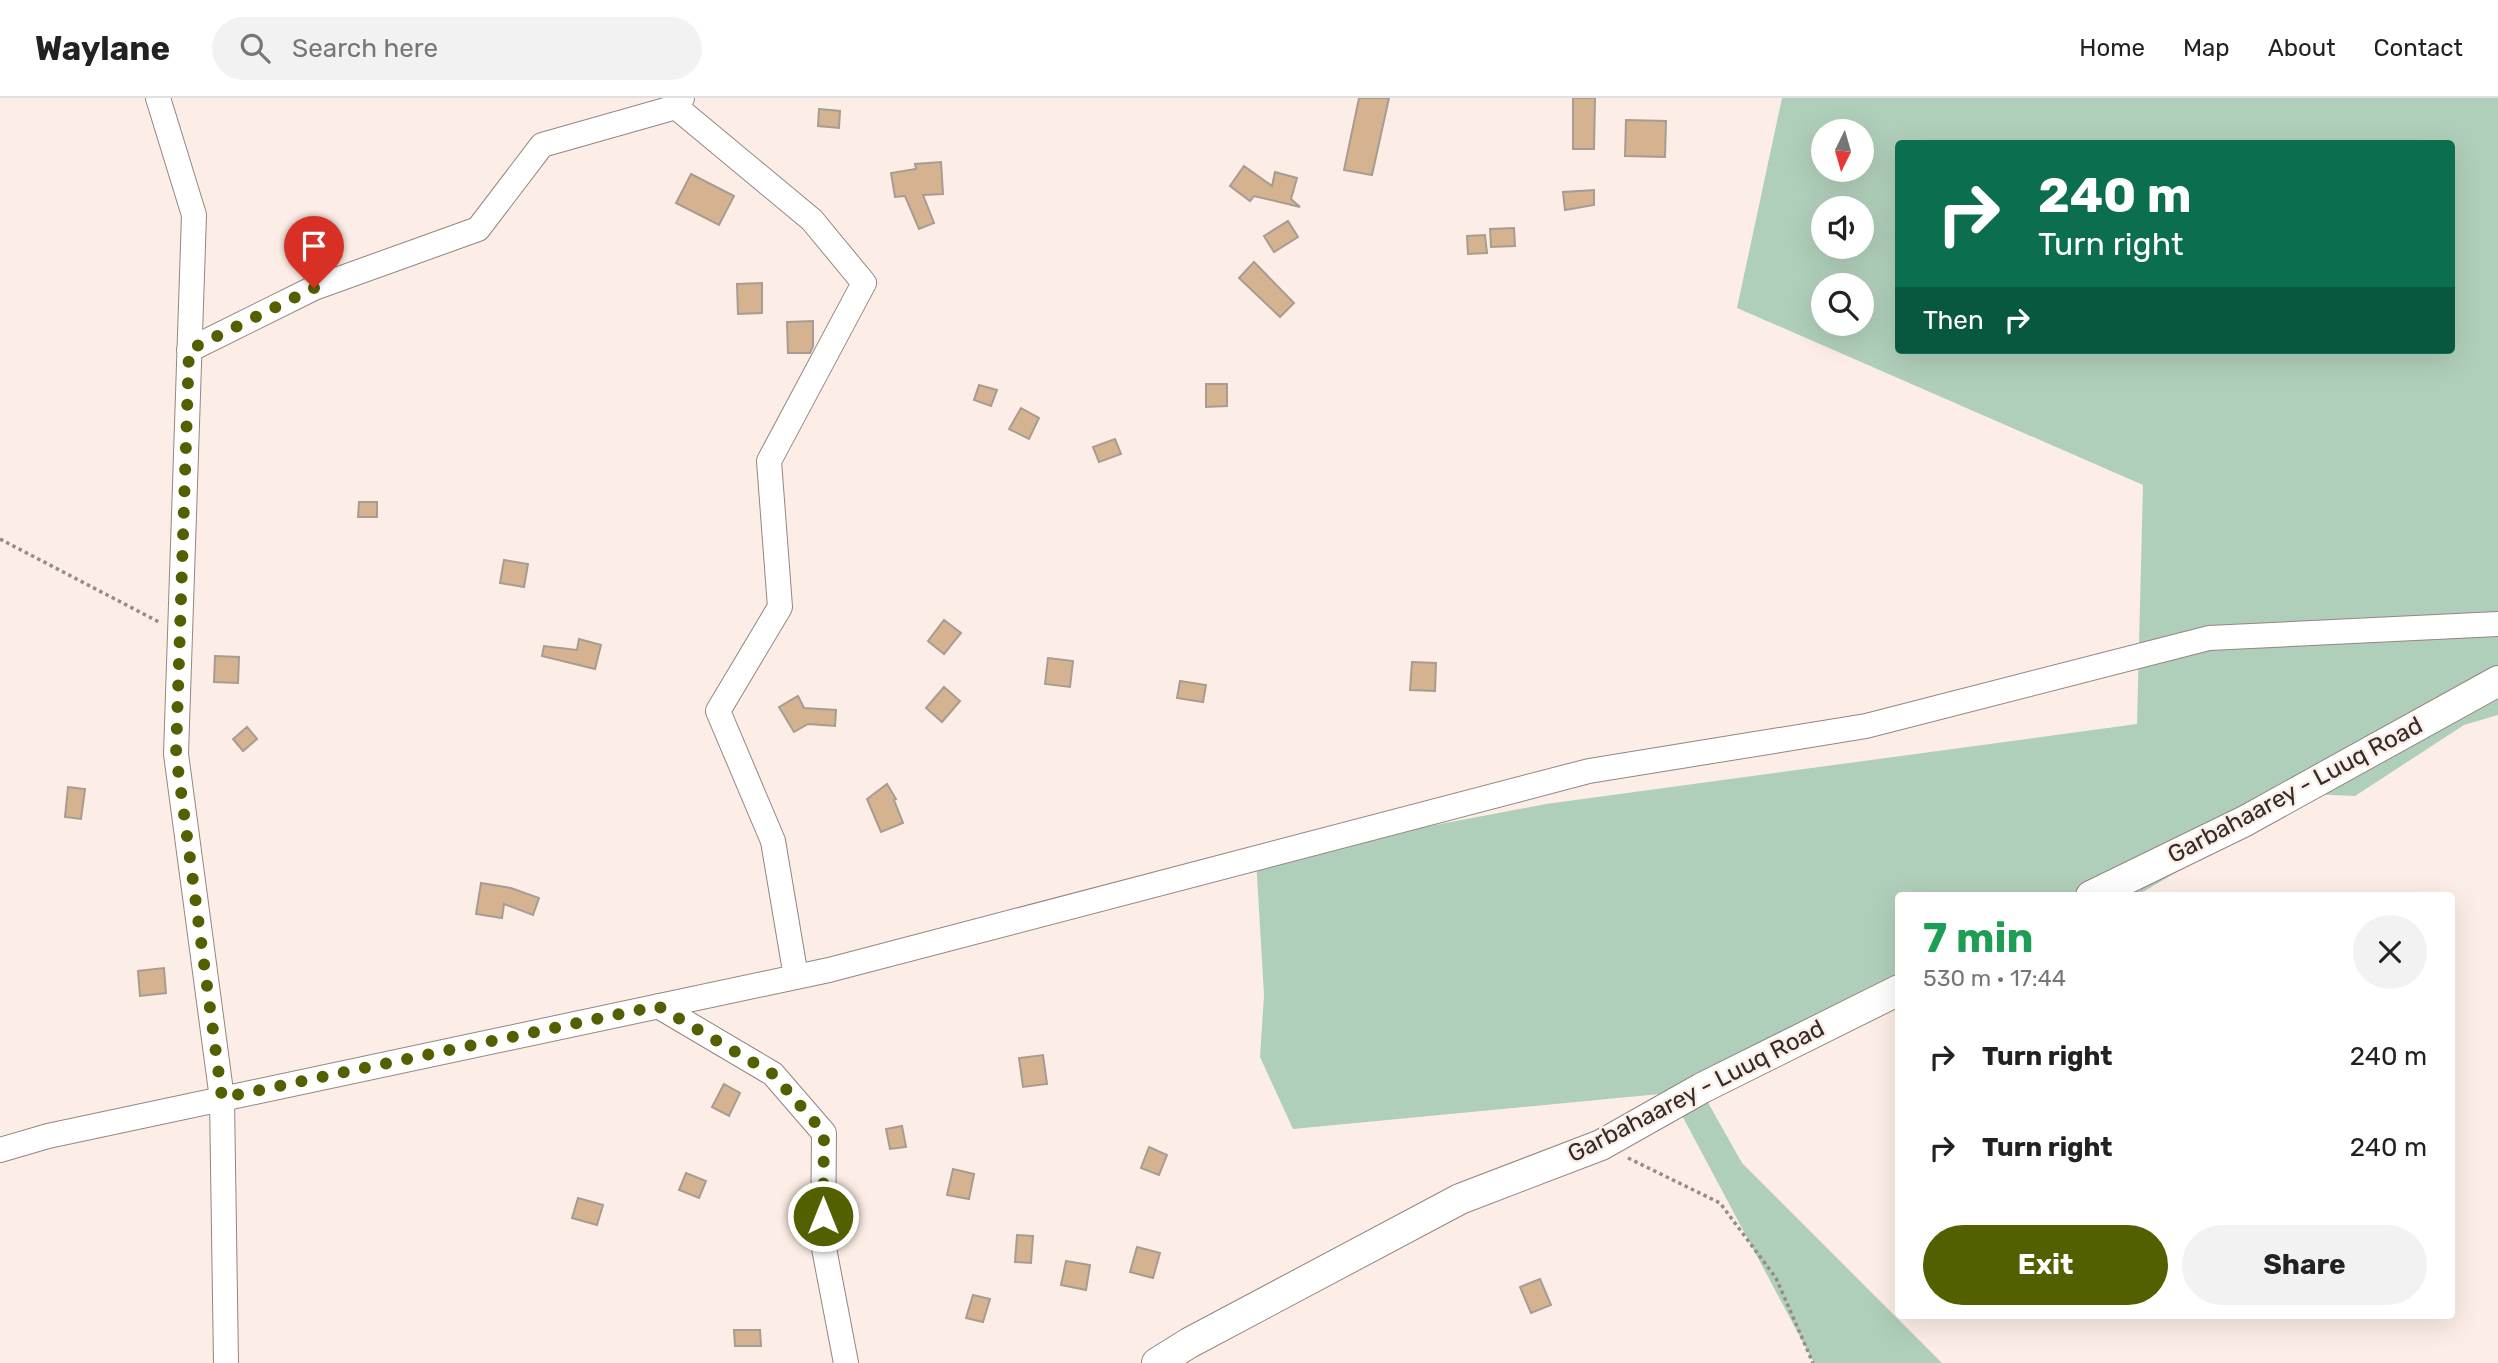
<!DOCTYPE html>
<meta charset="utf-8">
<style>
:root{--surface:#fff;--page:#f2f2f2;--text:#222;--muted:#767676;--line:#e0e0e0;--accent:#546000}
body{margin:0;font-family:Rubik,sans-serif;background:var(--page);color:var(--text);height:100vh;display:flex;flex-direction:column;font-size:26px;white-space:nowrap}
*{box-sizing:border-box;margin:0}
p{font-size:23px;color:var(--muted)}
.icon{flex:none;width:38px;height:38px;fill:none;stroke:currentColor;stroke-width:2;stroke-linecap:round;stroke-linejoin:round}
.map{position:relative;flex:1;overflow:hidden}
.panel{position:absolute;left:1895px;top:794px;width:560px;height:427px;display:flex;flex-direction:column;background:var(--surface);border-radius:7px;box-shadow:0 7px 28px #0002}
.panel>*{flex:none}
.top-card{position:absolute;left:1895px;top:42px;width:560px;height:214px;border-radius:7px;box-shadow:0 7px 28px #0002;background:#0b6e4f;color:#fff;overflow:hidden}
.needle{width:46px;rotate:185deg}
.fabs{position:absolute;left:1811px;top:21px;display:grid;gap:14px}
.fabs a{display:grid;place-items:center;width:63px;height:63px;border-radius:50%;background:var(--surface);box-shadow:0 7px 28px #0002;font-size:35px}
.pin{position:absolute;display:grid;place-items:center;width:60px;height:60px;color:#fff;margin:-72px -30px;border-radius:50% 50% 50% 0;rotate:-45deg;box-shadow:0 0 7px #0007}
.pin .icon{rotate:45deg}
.me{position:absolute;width:77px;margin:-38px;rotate:0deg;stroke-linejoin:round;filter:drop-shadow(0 0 5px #0008)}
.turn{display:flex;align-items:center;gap:24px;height:147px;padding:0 28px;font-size:32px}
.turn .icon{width:91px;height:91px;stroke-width:2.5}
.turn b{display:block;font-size:49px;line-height:60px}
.then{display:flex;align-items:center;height:66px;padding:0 28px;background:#0003;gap:14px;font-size:26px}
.round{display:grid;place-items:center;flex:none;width:74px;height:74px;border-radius:37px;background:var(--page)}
.headline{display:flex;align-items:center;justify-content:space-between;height:119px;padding:0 28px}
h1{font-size:42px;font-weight:700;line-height:52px;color:#1e9e55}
.primary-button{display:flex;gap:14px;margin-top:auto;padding:14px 28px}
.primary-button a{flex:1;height:80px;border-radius:42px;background:var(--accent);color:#fff;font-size:28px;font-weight:700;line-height:80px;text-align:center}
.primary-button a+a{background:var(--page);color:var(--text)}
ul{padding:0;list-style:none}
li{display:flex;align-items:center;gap:21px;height:91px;padding:0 28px}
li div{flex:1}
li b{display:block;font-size:26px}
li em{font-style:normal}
header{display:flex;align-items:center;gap:42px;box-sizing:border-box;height:98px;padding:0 35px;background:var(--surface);border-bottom:2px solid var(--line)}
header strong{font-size:33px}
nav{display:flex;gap:38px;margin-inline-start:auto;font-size:24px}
.search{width:490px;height:63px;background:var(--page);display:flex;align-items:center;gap:18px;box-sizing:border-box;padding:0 24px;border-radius:38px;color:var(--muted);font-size:26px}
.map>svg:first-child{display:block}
.green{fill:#b0cfba;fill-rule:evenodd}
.building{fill:#d5b390;stroke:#a69c92;stroke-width:2}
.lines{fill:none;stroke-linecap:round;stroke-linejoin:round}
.minor-casing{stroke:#93867f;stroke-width:26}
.tertiary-casing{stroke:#93867f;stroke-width:32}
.path{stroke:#958c87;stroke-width:3.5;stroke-dasharray:3.5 3.5;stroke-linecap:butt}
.minor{stroke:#fff;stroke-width:24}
.tertiary{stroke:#fff;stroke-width:30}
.route{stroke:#546000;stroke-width:12;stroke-dasharray:0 21.6}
.labels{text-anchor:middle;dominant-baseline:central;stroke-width:5;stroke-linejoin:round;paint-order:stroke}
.street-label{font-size:24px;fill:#322d2a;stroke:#fceee6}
</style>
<header>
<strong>Waylane</strong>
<div class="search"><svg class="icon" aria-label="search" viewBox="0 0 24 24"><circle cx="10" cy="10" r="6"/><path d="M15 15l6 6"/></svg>Search here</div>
<nav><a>Home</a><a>Map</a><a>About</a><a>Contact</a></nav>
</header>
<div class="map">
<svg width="2498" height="1265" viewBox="0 0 2498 1265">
<rect width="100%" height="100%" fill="#fceee6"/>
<!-- green -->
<path class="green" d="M1782,0H2498V617L2464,627L2355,698L2310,696L2136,798H1899V900L1706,1001L1742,1065L1942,1265H1814L1670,995L1293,1031L1260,959L1264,897L1256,761L1546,706L2137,626L2143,387L1737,210ZM1824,33H1862V72H1824ZM1899,46H2452V252H1899ZM1824,110H1862V149H1824ZM1824,187H1862V226H1824Z"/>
<!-- building -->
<path class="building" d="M1359,0H1389L1372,77L1344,72Z
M1573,0H1595L1594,51H1573Z
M819,11L840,13L839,30L818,28Z
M1626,22L1666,23L1665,59L1625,58Z
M941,64L943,96L923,97L934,125L919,131L905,98L895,99L891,75L916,71L915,66Z
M1244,68L1272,88L1275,74L1297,80L1291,101L1300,109L1254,98L1250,103L1230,88Z
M691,76L734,98L719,127L676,105Z
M1594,92V107L1565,112L1563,94Z
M1288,123L1298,139L1274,154L1264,138Z
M1514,130L1515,148L1491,149L1490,131Z
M1485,137L1487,155L1468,156L1467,138Z
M1254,164L1294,205L1280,219L1239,180Z
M762,185V215L738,216L737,186Z
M813,223V248L810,255H788L787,224Z
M1206,286H1227V308L1206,309Z
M979,287L997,292L991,308L974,302Z
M1021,310L1039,320L1029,341L1009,331Z
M1115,341L1121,356L1099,364L1093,349Z
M359,404H377V419H358Z
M504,462L528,466L524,489L500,485Z
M944,522L961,535L944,556L928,543Z
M579,541L601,547L595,571L542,558L544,548L577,552Z
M215,558L239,559L238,585L214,584Z
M1048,560L1073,563L1070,589L1045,586Z
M1412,564L1436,565L1435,593L1410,592Z
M1180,583L1206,587L1203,604L1177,600Z
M944,589L960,603L942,624L926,610Z
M798,598L804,610L836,612L835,628L808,626L794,634L779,609Z
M247,629L257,641L243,653L233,641Z
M887,686L896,701L894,702L903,725L881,734L867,701Z
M68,689L85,691L81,721L65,719Z
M481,785L511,790L539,800L533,817L504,806L502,820L476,816Z
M164,870L166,895L140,898L138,873Z
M1043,957L1047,986L1023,989L1019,960Z
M724,986L740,995L729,1018L712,1009Z
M902,1028L906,1049L890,1051L886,1031Z
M1149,1049L1167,1057L1159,1077L1141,1070Z
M953,1071L974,1076L969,1101L947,1097Z
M686,1075L706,1083L699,1100L679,1092Z
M578,1100L603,1107L597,1127L572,1120Z
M1017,1137L1033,1138L1031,1165L1015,1164Z
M1137,1149L1160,1155L1153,1180L1130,1174Z
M1066,1163L1090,1167L1086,1192L1061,1187Z
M1540,1181L1551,1207L1531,1215L1520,1189Z
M973,1197L990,1201L983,1224L966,1220Z
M734,1232H760L761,1248H735Z"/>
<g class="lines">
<defs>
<path id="minor" d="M158,0L194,117L176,656L222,1001L226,1265
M682,0L676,9L812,122L864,185L769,363L780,509L718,613L773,743L796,879
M189,252L314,190L478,131L542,47L676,9
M658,908L773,976L824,1035L823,1145L846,1265
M0,1052L48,1038L829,872L1589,673L1866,628L2209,540L2498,526"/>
<path id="tertiary" d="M2091,798L2245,723L2498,583
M1157,1265L1189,1245L1460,1101L1601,1047L1702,990L1899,892"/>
</defs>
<!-- minor casing -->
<use href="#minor" class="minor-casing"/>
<!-- tertiary casing -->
<use href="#tertiary" class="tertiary-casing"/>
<!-- path -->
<path class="path" d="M0,441L159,524
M1628,1060L1720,1105L1776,1180L1813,1265"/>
<!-- minor -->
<use href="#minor" class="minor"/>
<!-- tertiary -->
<use href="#tertiary" class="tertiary"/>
</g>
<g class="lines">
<!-- route -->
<path class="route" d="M314,190L189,252L176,656L222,1000L658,908L773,976L824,1035L823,1118"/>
</g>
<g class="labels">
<!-- street labels -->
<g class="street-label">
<text transform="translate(2295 692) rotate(-28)">Garbahaarey - Luuq Road</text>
<text transform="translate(1696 993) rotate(-27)">Garbahaarey - Luuq Road</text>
</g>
</g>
</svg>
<div class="fabs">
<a><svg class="needle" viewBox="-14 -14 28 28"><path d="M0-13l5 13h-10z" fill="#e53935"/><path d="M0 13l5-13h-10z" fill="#767676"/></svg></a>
<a><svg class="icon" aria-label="sound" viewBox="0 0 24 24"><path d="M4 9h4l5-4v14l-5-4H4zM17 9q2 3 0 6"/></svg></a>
<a><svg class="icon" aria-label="search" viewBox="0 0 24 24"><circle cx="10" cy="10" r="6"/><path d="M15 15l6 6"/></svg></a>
</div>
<div class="pin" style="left:314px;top:190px;background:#d93025"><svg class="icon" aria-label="arrive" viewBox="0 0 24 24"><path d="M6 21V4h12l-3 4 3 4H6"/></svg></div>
<svg class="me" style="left:823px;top:1118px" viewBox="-20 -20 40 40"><circle r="17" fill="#546000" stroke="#fff" stroke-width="3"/><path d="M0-11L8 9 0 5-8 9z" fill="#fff"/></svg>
<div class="top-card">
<div class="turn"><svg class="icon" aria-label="right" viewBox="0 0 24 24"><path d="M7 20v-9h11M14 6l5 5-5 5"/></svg><div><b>240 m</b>Turn right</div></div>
<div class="then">Then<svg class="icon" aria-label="right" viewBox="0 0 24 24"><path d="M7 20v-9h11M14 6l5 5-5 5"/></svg></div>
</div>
<section class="panel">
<div class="headline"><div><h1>7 min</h1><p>530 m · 17:44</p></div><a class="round"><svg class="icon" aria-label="close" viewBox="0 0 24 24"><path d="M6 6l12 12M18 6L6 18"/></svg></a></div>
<ul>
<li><svg class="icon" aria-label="right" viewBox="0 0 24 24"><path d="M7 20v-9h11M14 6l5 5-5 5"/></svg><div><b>Turn right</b></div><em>240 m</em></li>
<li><svg class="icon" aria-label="right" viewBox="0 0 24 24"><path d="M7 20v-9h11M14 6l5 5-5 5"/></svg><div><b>Turn right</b></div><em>240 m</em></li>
</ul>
<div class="primary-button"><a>Exit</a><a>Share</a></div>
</section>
</div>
